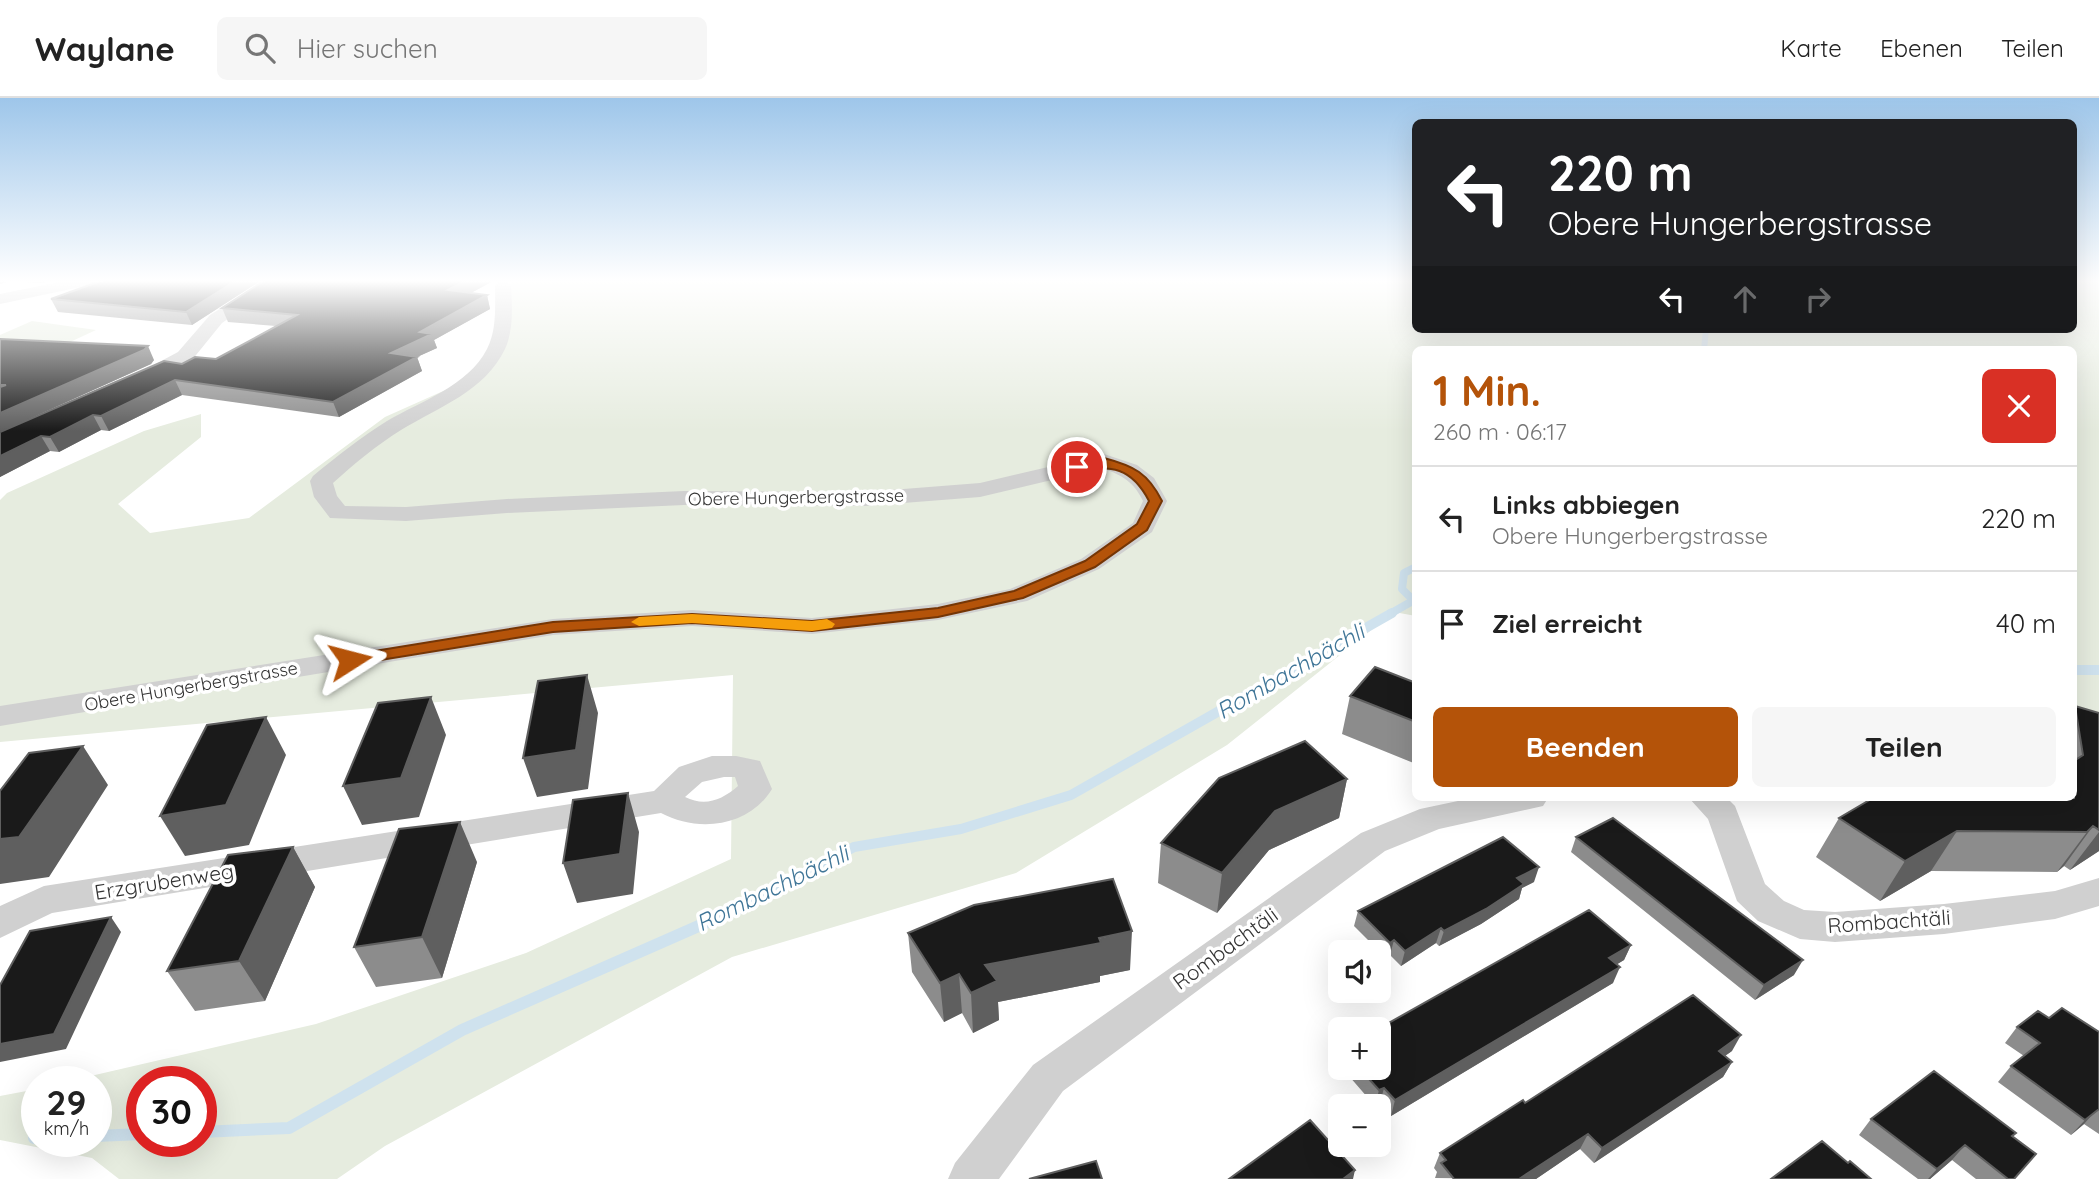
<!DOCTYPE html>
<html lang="de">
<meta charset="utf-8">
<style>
:root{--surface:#fff;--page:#f6f6f6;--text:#222;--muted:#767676;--line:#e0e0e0;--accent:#b45309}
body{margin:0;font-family:Quicksand,sans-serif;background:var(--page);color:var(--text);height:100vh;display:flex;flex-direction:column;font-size:26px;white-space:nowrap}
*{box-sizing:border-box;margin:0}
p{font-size:23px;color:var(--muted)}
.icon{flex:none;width:38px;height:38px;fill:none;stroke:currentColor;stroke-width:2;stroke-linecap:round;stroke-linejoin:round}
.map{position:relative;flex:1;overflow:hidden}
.panel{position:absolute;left:1412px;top:248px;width:665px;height:455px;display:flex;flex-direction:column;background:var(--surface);border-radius:10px;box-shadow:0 7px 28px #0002}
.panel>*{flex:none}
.guide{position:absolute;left:1412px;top:21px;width:665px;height:214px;border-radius:10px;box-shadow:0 7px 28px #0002;background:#202124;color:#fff;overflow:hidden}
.controls{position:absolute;left:1328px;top:842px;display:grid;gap:14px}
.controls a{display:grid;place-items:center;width:63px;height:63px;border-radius:10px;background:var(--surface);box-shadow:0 7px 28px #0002;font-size:35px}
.speed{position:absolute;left:21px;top:968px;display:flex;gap:14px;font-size:35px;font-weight:700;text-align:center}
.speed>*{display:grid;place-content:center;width:91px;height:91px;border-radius:50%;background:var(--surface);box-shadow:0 7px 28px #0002;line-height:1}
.speed small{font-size:18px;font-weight:400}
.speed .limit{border:10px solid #d22;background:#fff;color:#111}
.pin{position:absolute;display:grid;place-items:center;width:60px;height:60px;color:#fff;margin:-30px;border:4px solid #fff;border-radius:50%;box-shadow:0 2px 7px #0007}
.me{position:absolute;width:77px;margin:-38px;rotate:81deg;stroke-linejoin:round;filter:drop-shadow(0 0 5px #0008)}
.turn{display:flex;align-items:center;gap:24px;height:147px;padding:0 21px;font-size:32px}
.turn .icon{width:91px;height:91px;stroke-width:2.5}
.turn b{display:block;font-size:49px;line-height:60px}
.lanes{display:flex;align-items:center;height:66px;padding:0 21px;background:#0003;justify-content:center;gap:35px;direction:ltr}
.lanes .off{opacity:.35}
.round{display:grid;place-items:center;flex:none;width:74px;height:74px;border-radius:10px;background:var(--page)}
.overview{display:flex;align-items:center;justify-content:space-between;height:119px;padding:0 21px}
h1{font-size:42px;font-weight:800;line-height:52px;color:var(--accent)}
.action{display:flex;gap:14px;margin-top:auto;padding:14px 21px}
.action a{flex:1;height:80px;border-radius:10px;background:var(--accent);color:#fff;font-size:28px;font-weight:800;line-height:80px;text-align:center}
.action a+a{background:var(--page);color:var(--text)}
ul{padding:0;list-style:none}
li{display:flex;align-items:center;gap:21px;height:105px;padding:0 21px;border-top:2px solid var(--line)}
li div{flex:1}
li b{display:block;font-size:26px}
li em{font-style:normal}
header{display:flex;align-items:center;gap:42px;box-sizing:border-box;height:98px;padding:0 35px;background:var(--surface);border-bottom:2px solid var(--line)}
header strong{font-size:33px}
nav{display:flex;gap:38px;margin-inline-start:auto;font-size:24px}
.search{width:490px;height:63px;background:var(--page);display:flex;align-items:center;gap:18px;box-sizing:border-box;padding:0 24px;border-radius:10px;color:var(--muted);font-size:26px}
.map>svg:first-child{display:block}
.green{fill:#e6ecdf;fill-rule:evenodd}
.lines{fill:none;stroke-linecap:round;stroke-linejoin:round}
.stream-far3{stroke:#cfe2ee;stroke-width:6}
.stream-far2{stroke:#cfe2ee;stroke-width:8}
.stream-far1{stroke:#cfe2ee;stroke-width:10}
.stream{stroke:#cfe2ee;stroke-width:12}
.minor{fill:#d0d0d0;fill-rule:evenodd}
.wall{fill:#8c8c8c}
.shaded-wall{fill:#5f5f5f}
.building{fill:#1a1a1a;stroke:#5f5f5f;stroke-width:2}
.route{fill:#b45309;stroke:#753606;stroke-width:2}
.slow{fill:#f59e0b}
.labels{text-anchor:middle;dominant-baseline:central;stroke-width:7;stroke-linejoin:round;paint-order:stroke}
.street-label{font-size:18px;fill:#333;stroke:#fff}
.near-street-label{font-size:21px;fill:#333;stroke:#fff}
.near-water-label{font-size:23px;font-style:italic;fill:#3f7597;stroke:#fff}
</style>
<header>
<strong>Waylane</strong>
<div class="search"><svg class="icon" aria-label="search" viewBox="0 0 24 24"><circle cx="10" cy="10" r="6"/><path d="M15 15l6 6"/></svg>Hier suchen</div>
<nav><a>Karte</a><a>Ebenen</a><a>Teilen</a></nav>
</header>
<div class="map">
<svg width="2099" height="1081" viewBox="0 0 2099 1081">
<rect width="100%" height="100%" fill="#fff"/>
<!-- green -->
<path class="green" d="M524,182H1416V231H2074V182H2099V625L2074,615V252H1416V518L1394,514L1227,647L1016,775L732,859L385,1048L337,1081H119L92,1060L0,1042V998L37,991V1043H96V984L69,983L316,926L526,855L731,761L733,577L0,644V402L7,395L144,333L201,316V339L118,406L150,435L249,420L385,319L470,281L496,251L503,187ZM142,984H201V1043H142Z
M32,223L96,232L55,251L0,247V237Z"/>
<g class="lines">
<!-- stream-far3 -->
<path class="stream-far3" d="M1704,252L1706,231"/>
<!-- stream-far2 -->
<path class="stream-far2" d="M1412,501L1402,491L1404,475L1416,469
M1388,517L1416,501"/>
<!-- stream-far1 -->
<path class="stream-far1" d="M2074,572H2099
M829,762L854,749L961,731L1071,697L1392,515"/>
<!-- stream -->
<path class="stream" d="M201,1034L289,1030L462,932L751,805L833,761
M96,1038L142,1036
M34,1040H37"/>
<!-- minor -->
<path class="minor" d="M69,182H98L90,187L0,206V196Z
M266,182H284L222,225L192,262L149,285H135L132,281L135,277L178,254L210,217Z
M503,182L511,187C512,208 514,231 505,251C485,293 439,309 401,332C377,347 354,366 333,385L337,398L345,408L406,409L507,401L684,393L865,394L980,385L1104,356L1137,367L1154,380L1167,403L1152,434L1099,471L1027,503L938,522L812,536L692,528L553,537L0,628V608L553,521L692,512L812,520L938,506L1010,491L1081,461L1133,425L1143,403C1134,384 1122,377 1102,370L980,399L865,408L684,407L507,415L406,423L330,420L314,399L310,383L313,378C336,359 361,339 387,323C421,303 468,288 487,251C497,232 495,208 495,187Z
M712,658H736L760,663L772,691C749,729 698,735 661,715L52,815L0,840V808L44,788L654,693L679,669ZM724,679H735L738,688C722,702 705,709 685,699L702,684Z
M1472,700H1548L1543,708L1439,731L1385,753L1063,993L999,1081H948L955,1065L1033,967L1361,735L1420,711Z
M1689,700H1727L1735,708L1765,786L1784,803L1804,812L1835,814L1944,806L2055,793L2099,780V808L2055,821L1944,836L1835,844L1800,841L1758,823L1737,803L1708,721Z"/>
</g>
<!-- wall -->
<path class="wall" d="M0,182H58L40,185Z
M89,182H262L192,227L58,214L51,201L91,186Z
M265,182H495L471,195L487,197L490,211L434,242L437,250L417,259L422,273L339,319L182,297L109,333L101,332L59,354L50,353L0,379V241L154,262L151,266L29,321L182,266L216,261L276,228L228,224L222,210Z
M1416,585V666L1342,636L1350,598Z
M2075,608L2099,615V753L2070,772L2064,768L2057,774L1931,773L1880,803L1816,759L1839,720L2074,700V610Z
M1347,681L1339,720L1269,752L1217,815L1158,785L1161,745Z
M1576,739L1794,877L1755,902L1571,754Z
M293,749L315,789L265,903L195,913L167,873Z
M477,764L442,880L376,889L354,849Z
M1534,784L1522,790L1519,801L1481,826L1439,848L1436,845L1401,868L1390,857L1386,860L1354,828L1358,813Z
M908,835L1130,872L1100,878V884L998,904L999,922L973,935L962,915L944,924L912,874Z
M1631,847L1624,862L1617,866L1613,885L1391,1018L1380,1005L1375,1008L1342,970H1379Z
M2049,920L2099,934V1036L2084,1026L2071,1037L1998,984L2011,968L2024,958L2005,945L2017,929Z
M1732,953L1725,958L1732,964L1723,979L1594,1065L1580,1051L1536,1081L1435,1080L1437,1074L1434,1070L1440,1055L1525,1005Z
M1871,1021L2016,1035L2013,1039L2014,1081H1976L1952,1062L1930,1081H1918L1859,1037Z"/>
<!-- shaded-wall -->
<path class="shaded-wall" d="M0,182H9L10,183L0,186Z
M38,182H58L40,185Z
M237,182H262L192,227L186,214Z
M468,182H495L452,205L448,192Z
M487,197L490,211L434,242L437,250L417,259L422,273L339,319L333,304L391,255L420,234Z
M148,248L154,262L151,266L0,334V315Z
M175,282L182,297L109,333L101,318Z
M93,317L101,332L59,354L50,339Z
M41,338L50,353L0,379V358Z
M587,577L598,615L588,691L537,699L523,660Z
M431,599L446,637L419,719L362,727L343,688Z
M266,619L286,657L249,747L185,758L160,718Z
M83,648L108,687L49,779L0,786V741Z
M1347,681L1339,720L1269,752L1217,815L1222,775L1275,713Z
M628,695L639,734L633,796L577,805L563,765Z
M460,724L477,764L442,880L422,839Z
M2093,728L2064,768L2057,774L2087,734Z
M1957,733L1931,773L1880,803L1905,763Z
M2099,734V753L2070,772Z
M293,749L315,789L265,903L239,863Z
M1539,769L1534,784L1522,790L1519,801L1481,826L1439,848L1444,833L1517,780Z
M111,819L121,834L66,951L0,964V946Z
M1441,830L1436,845L1401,868L1405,853Z
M1132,833L1130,872L1100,878V884L998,904L999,922L973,935L971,895L985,867Z
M1394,842L1390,857L1386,860L1390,845Z
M1631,847L1624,862L1603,875L1609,860Z
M1803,862L1794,877L1755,902L1764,887Z
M1620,869L1613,885L1391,1018L1395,1002Z
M959,876L962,915L944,924L940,885Z
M1741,937L1732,953L1710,968L1719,953Z
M1732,964L1723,979L1594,1065L1602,1050Z
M1384,990L1380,1005L1375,1008L1379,992Z
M2098,1010L2084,1026L2071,1037L2085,1022Z
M1588,1036L1580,1051L1536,1081H1519Z
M1965,1047L1952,1062L1930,1081H1928L1937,1071Z
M1355,1072L1353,1081H1343Z"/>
<!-- building -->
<path class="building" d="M103,182H237L186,214L51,201Z
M265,182H468L448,192L487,197L420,234L432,236L391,255L417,259L333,304L175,282L101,318L93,317L50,339L41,338L0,358V334L164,263L182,266L195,259L216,261L297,217L222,210Z
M0,241L148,248L144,252L0,315V289L6,287H0Z
M1375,569L1416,585V624L1350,598Z
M587,577L576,652L523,660L538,583Z
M431,599L401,680L343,688L378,605Z
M2075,608L2099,615V732L2093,728L2087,734L1957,733L1905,763L1839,720L1873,700H2074V663L2083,657Z
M266,619L226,707L160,718L207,627Z
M1305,643L1347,681L1275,713L1222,775L1161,745L1219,680Z
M83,648L19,739L0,741V693L29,655Z
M628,695L620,756L563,765L573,702Z
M1613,720L1803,862L1764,887L1576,739Z
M460,724L422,839L354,849L399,731Z
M1503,739L1539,769L1517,780L1524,786L1486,811L1444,833L1441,830L1405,853L1394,842L1390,845L1358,813Z
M293,749L239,863L167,873L228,757Z
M1113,781L1132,833L1099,840L1101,845L985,867L997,883L971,895L959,876L940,885L908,835L974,807Z
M1589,812L1631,847L1609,860L1620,869L1395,1002L1384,990L1379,992L1359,970H1379V931H1378Z
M111,819L54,936L0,946V887L30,833Z
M1693,897L1741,937L1719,953L1732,964L1602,1050L1588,1036L1519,1081H1454L1441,1065L1446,1062L1440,1055L1523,1002L1525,1005Z
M2062,910L2099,934V1011L2085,1022L2011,968L2040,945L2017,929L2038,913L2049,920Z
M1934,973L2016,1035L2012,1038L2036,1056L2014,1081H2008L1965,1047L1937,1071L1871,1021Z
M1310,1022L1355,1072L1343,1081H1229Z
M1822,1043L1848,1065L1850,1063L1871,1081H1771Z
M1096,1063L1102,1081H1029Z"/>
<!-- sky -->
<linearGradient id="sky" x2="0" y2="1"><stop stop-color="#9ec6ea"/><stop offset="0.55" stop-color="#fff"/><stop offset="1" stop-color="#fff" stop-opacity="0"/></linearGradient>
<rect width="2099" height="333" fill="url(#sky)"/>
<!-- route -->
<path class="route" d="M1104,360C1134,368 1148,375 1162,403L1147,432L1095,469L1023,500L938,519L812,533L692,525L553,534L350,567L341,562L350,557L553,524L692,516L812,523L938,510L1014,493L1085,463L1137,426L1149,403C1132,370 1111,366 1077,373L1071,369Z"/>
<!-- slow -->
<path class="slow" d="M692,516L812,523L827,521L835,526L832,530L812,533L692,525L639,528L631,524L639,519Z"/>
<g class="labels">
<!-- street labels -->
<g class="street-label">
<text transform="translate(796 399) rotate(-1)">Obere Hungerbergstrasse</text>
<text transform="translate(191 588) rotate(-10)">Obere Hungerbergstrasse</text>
</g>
<!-- near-street labels -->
<g class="near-street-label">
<text transform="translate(164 783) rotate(-9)">Erzgrubenweg</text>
<text transform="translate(1889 823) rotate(-4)">Rombachtäli</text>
<text transform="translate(1225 850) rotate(-36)">Rombachtäli</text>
</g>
<!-- near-water labels -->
<g class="near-water-label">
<text transform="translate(1290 573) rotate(-30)">Rombachbächli</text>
<text transform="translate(772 790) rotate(-26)">Rombachbächli</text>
</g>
</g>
</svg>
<div class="controls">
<a><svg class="icon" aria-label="sound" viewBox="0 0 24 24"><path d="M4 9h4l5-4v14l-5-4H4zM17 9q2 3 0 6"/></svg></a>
<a>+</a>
<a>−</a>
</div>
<div class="speed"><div>29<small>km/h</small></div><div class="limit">30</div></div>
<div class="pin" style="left:1077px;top:369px;background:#d93025"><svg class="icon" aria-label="arrive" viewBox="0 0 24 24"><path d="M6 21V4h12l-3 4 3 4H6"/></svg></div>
<svg class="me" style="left:350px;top:562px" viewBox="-20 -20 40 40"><path d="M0-17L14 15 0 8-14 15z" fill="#b45309" stroke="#fff" stroke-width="4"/></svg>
<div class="guide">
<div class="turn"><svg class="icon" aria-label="left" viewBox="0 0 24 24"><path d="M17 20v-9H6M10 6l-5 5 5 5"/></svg><div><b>220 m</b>Obere Hungerbergstrasse</div></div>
<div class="lanes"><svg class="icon" aria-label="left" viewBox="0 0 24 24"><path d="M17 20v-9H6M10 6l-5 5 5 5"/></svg><svg class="icon off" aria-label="ahead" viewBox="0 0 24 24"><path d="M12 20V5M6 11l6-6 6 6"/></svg><svg class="icon off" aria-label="right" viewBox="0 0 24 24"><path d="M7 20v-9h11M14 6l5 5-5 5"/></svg></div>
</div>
<section class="panel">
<div class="overview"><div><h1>1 Min.</h1><p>260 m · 06:17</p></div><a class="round" style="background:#d93025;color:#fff"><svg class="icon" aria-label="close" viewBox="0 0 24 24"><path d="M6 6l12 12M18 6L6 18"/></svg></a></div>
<ul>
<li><svg class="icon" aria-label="left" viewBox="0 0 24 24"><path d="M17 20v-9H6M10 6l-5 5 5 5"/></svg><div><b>Links abbiegen</b><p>Obere Hungerbergstrasse</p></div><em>220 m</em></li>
<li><svg class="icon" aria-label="arrive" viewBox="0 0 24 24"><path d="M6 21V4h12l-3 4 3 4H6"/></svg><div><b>Ziel erreicht</b></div><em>40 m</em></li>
</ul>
<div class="action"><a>Beenden</a><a>Teilen</a></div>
</section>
</div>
